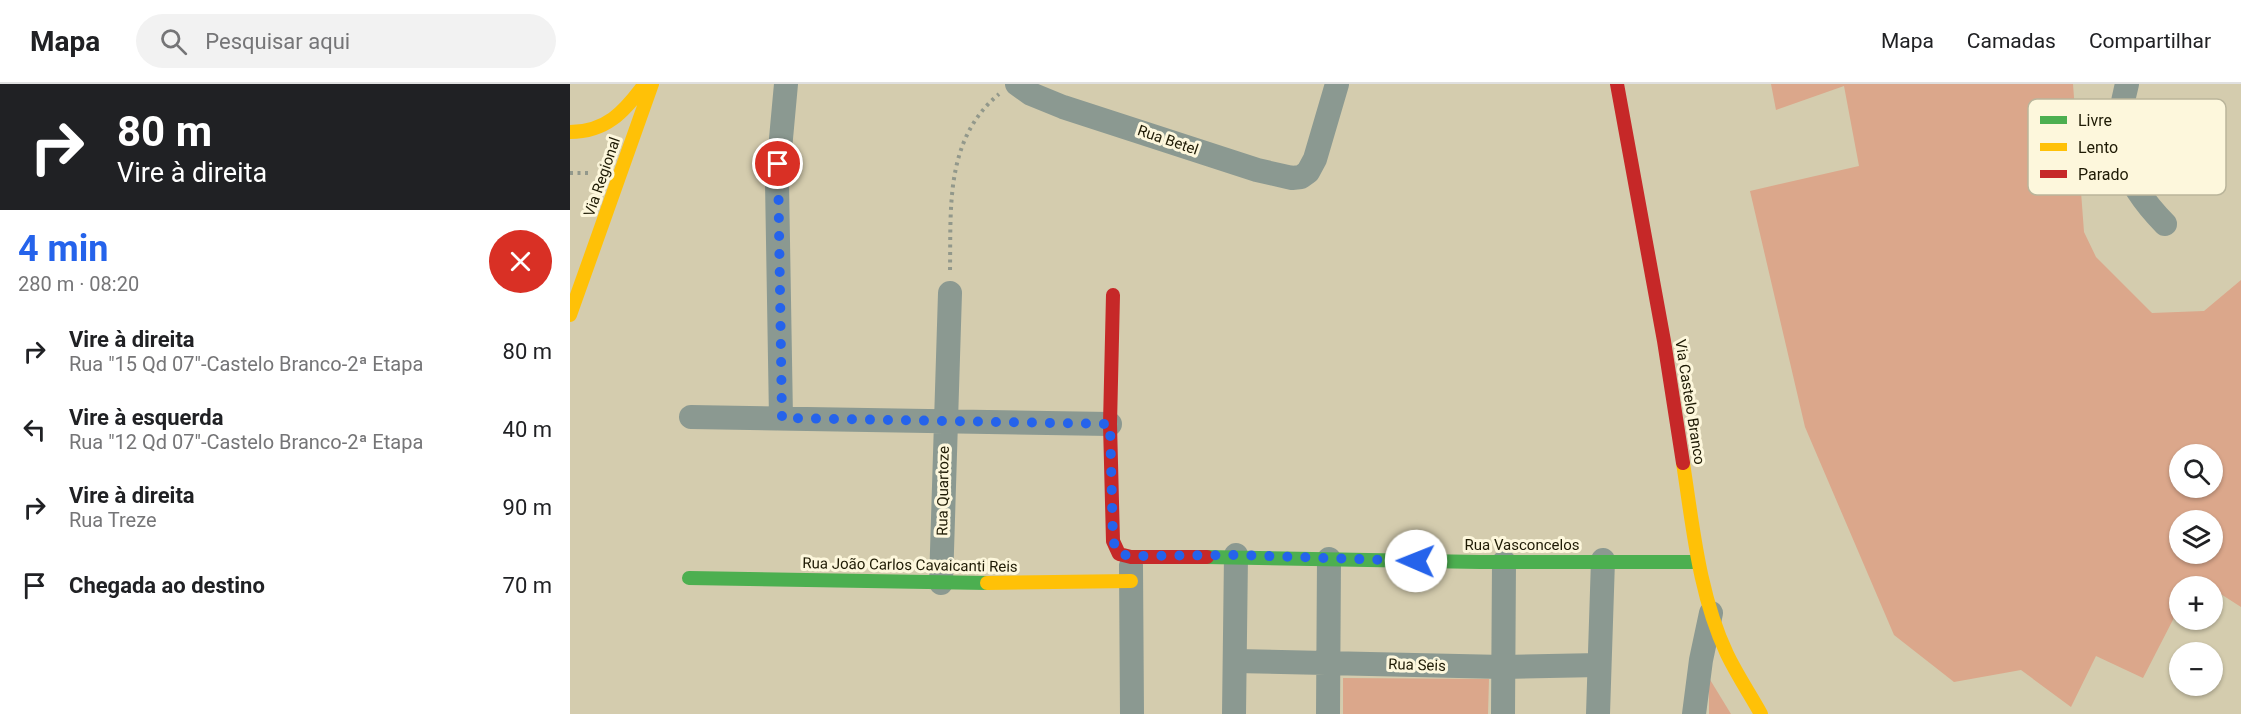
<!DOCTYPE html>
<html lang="pt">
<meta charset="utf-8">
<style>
:root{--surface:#fff;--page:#f2f2f2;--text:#202124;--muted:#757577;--line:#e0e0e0;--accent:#2563eb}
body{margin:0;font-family:Roboto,sans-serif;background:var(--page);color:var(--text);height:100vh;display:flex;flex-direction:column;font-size:22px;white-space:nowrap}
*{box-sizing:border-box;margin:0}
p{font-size:20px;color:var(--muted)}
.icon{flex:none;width:33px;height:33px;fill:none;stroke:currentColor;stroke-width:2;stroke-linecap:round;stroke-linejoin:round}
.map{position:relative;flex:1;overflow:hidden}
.details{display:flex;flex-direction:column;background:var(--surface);width:570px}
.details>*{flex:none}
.guide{background:#202124;color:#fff;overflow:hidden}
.tools{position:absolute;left:1599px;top:360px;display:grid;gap:12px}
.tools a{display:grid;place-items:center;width:54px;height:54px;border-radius:50%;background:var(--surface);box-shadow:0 2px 4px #0004;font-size:30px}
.pin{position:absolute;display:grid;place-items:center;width:51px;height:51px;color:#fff;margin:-26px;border:3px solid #fff;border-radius:50%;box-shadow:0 2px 6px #0007}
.me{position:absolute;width:66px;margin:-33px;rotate:271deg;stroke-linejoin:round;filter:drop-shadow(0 0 4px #0008)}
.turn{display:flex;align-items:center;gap:21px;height:126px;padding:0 18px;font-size:27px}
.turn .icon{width:78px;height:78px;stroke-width:2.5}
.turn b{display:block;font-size:42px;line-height:51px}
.round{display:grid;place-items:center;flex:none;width:63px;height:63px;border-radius:32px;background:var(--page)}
.summary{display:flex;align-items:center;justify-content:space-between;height:102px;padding:0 18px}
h1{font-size:36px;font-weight:700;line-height:45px;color:var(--accent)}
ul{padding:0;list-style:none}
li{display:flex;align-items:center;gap:18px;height:78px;padding:0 18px}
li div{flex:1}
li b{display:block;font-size:22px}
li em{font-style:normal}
header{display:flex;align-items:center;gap:36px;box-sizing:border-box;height:84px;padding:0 30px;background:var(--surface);border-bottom:2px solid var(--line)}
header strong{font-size:28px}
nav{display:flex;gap:33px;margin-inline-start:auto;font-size:21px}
.search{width:420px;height:54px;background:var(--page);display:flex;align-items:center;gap:15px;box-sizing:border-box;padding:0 21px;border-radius:33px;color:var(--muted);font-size:22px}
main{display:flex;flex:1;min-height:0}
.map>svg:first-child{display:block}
.green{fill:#dba78b;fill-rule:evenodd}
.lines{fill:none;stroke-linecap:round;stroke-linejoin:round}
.path{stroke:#92988b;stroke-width:4;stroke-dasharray:3 4.5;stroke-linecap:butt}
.street{stroke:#8b9991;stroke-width:24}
.fast{stroke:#4caf50;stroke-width:14}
.slow{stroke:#ffc107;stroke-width:14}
.jam{stroke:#c62828;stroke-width:14}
.route{stroke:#2563eb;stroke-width:10;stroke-dasharray:0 18}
.labels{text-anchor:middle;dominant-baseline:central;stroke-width:6;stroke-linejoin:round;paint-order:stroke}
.street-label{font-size:15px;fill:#1e1a04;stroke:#fdf7dc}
.key{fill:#fdf7dc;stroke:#bab59b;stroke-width:1.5}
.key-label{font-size:16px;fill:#1e1a04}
</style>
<header>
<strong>Mapa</strong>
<div class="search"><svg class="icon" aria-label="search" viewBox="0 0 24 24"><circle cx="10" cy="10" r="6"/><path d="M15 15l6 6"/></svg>Pesquisar aqui</div>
<nav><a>Mapa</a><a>Camadas</a><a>Compartilhar</a></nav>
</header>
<main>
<section class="details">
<div class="guide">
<div class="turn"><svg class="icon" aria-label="right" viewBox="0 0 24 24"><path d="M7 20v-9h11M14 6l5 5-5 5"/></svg><div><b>80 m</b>Vire à direita</div></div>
</div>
<div class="summary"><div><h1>4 min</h1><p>280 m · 08:20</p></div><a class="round" style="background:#d93025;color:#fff"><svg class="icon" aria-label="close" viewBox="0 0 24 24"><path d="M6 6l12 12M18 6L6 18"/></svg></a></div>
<ul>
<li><svg class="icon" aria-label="right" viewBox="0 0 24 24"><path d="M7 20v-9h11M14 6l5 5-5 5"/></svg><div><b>Vire à direita</b><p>Rua &quot;15 Qd 07&quot;-Castelo Branco-2ª Etapa</p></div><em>80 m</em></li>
<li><svg class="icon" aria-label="left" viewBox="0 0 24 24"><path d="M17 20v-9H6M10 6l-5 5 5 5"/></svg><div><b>Vire à esquerda</b><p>Rua &quot;12 Qd 07&quot;-Castelo Branco-2ª Etapa</p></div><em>40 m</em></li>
<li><svg class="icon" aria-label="right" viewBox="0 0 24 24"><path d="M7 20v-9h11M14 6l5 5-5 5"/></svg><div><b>Vire à direita</b><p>Rua Treze</p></div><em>90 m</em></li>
<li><svg class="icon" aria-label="arrive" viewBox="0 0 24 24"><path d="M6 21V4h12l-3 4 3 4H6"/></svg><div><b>Chegada ao destino</b></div><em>70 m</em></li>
</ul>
</section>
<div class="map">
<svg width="1671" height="630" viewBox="0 0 1671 630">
<rect width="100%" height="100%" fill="#d4ccae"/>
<!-- green -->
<path class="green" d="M1201,0H1503L1514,148L1526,173L1582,229L1634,227L1671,196V523L1643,505L1642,502L1625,494L1620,502H1610L1609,524L1573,594L1526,572L1501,623L1451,586L1384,598L1324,551L1235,343L1180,107L1289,82L1274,2L1206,26ZM1642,370V404H1610V370ZM1642,436V470H1610V436Z
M773,594L919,595L918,630H773Z
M1139,594L1161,630H1139Z"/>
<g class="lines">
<!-- path -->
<path class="path" d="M0,89H20
M380,186C381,122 375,55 429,10"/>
<!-- street -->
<path class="street" d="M447,0L461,10L493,23L687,86L722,94L731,93L738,88L745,75L767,0
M1557,0C1541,61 1551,95 1595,140
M121,333L540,340
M211,334L207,98L216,0
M561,482L562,630
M371,499L380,209
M665,577L933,583L1029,581
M664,630L666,471
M758,630L759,475
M933,630L934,478
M1028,630L1033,476
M1124,630L1131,576L1141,529"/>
<!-- fast -->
<path class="fast" d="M637,473L910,478H1128
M119,494L417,499"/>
<!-- slow -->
<path class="slow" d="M0,48C36,48 54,28 74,1
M0,231L82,0
M1113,379C1123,443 1129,511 1157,570C1167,591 1180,610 1191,630
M417,499L561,497"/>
<!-- jam -->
<path class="jam" d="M1047,0L1094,257L1113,379
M543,211L540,340L543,457L549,470L561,473H637"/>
</g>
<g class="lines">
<!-- route -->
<path class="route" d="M208,80L212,334L540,340L543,457L549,470L561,472L666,471L846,477"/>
</g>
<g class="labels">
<!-- street labels -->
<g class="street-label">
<text transform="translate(598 56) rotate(19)">Rua Betel</text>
<text transform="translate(32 93) rotate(-71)">Via Regional</text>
<text transform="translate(1120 318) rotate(81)">Via Castelo Branco</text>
<text transform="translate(373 407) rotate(-89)">Rua Quartoze</text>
<text x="952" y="461">Rua Vasconcelos</text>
<text transform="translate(340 481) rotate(1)">Rua João Carlos Cavaicanti Reis</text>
<text transform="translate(847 581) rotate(2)">Rua Seis</text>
</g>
</g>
<!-- legend -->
<rect x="1458" y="15" width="198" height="96" rx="9" class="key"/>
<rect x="1470" y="32" width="27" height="8" fill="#4caf50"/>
<rect x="1470" y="59" width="27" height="8" fill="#ffc107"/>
<rect x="1470" y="86" width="27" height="8" fill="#c62828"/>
<g class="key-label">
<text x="1508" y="42">Livre</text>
<text x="1508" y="69">Lento</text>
<text x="1508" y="96">Parado</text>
</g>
</svg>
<div class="tools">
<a><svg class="icon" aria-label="search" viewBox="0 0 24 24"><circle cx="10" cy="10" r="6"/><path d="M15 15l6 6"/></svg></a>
<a><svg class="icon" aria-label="layers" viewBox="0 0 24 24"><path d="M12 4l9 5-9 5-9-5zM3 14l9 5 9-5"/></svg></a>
<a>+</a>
<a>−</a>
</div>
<div class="pin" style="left:208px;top:80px;background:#d93025"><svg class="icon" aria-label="arrive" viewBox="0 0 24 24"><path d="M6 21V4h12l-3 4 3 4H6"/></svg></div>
<svg class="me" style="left:846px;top:477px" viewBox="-20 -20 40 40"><circle r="19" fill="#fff"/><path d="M0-13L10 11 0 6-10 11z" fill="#2563eb"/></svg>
</div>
</main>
